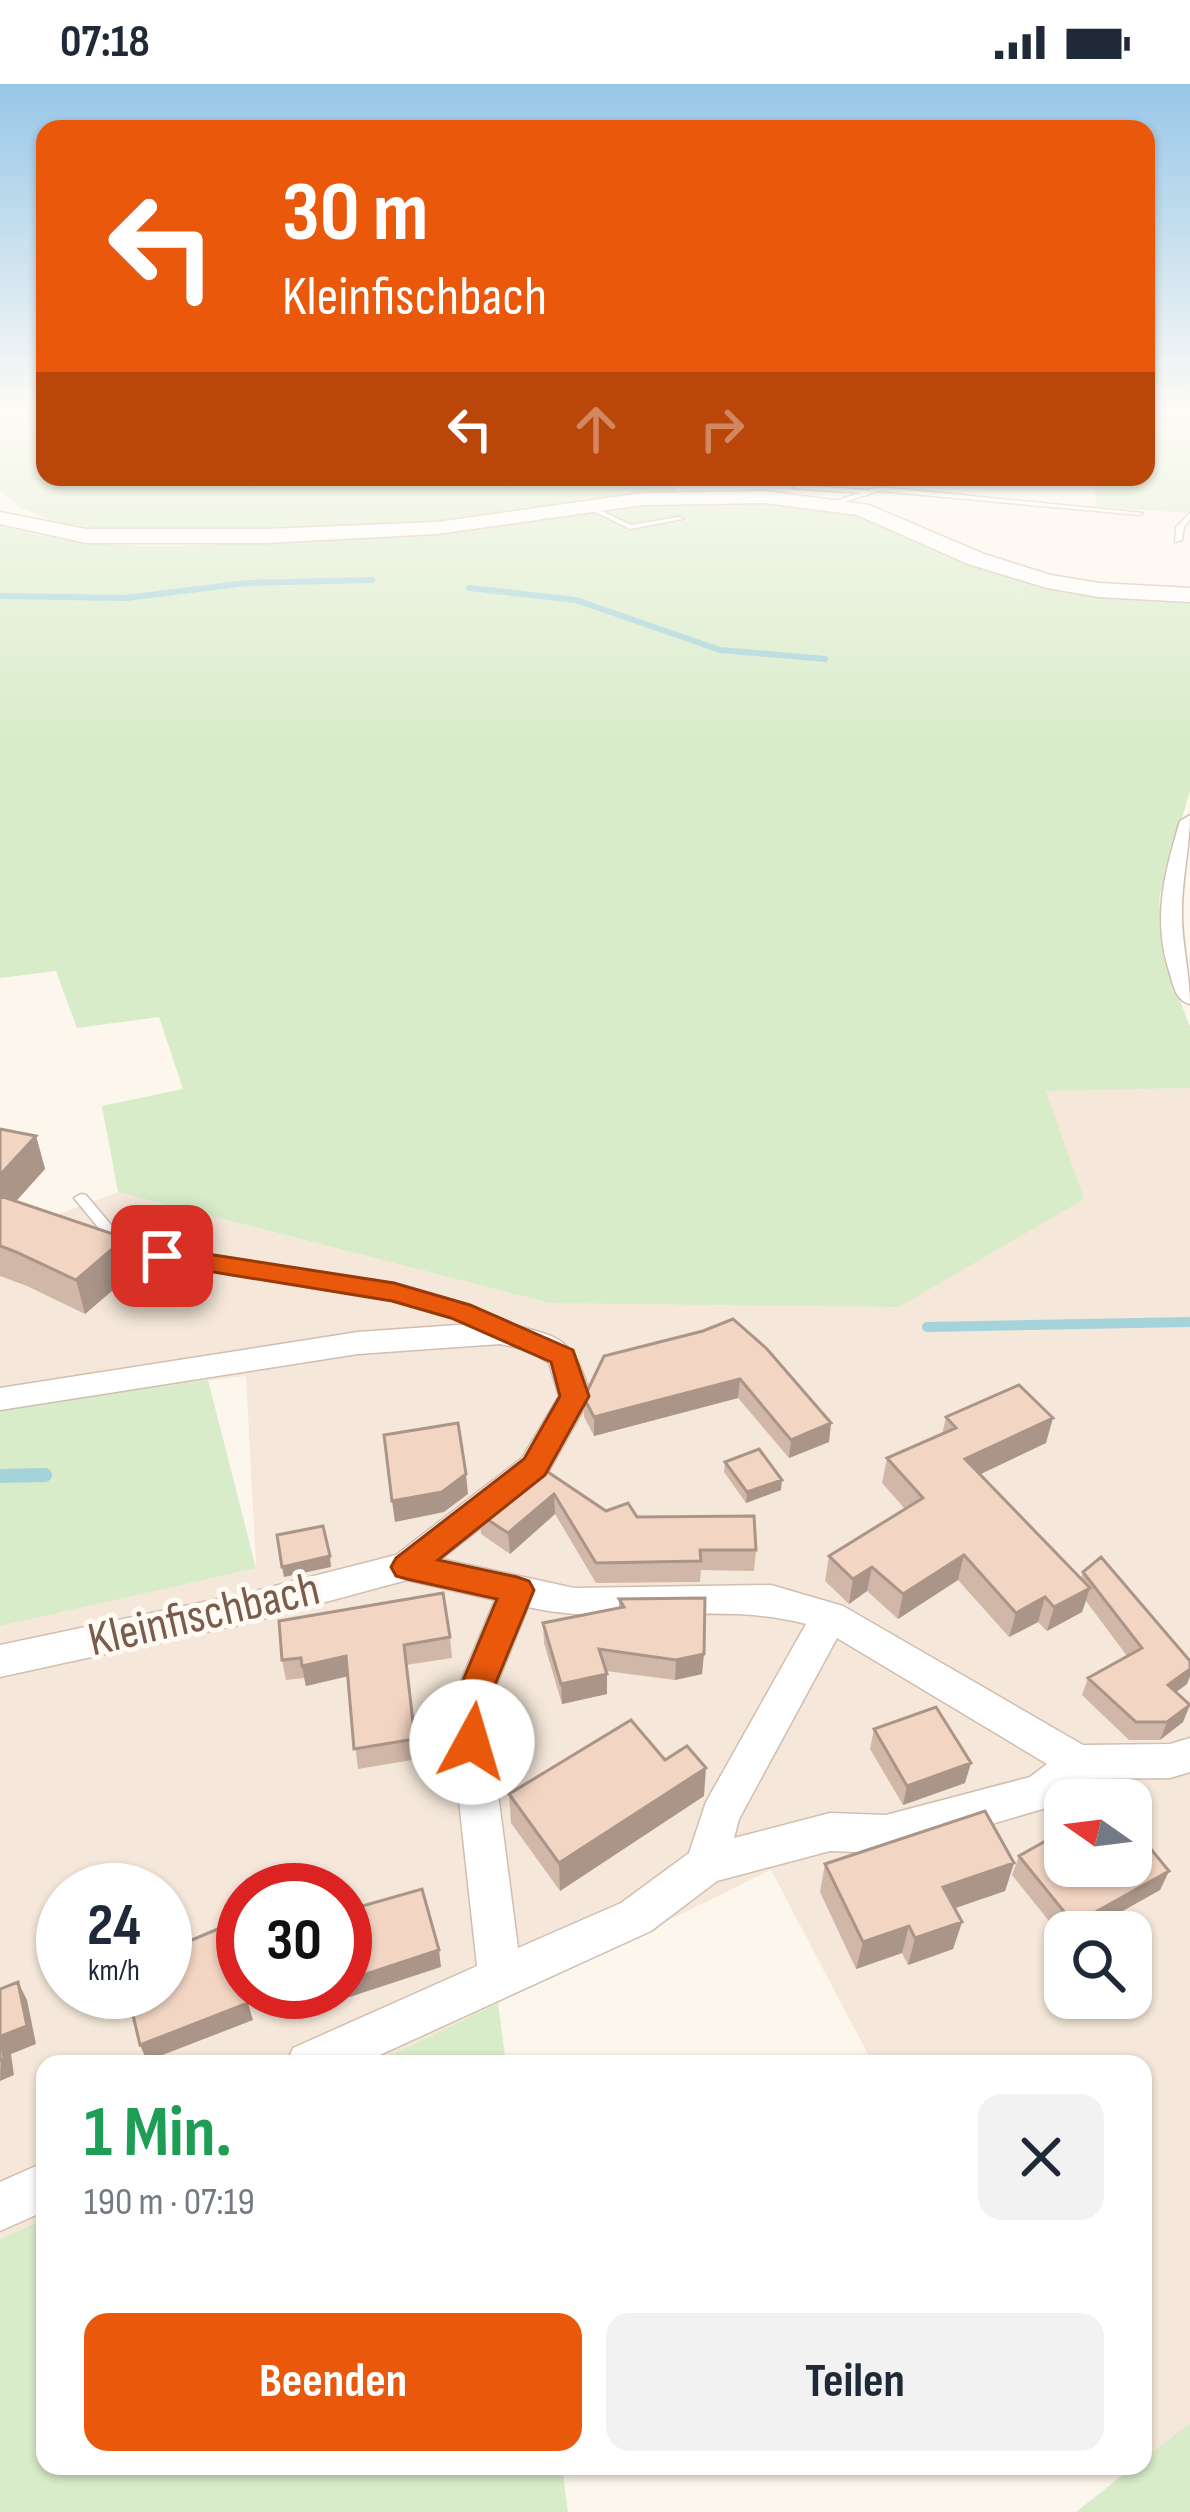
<!DOCTYPE html>
<html lang="de">
<meta charset="utf-8">
<style>
:root{--surface:#fff;--page:#f2f2f3;--text:#1f2937;--muted:#747a83;--accent:#ea580c}
body{margin:0;font-family:"Sofia Sans Condensed",sans-serif;background:var(--page);color:var(--text);height:100vh;display:flex;flex-direction:column;font-size:45px;white-space:nowrap}
*{box-sizing:border-box;margin:0}
p{font-size:39px;color:var(--muted)}
.icon{flex:none;width:66px;height:66px;fill:none;stroke:currentColor;stroke-width:2;stroke-linecap:round;stroke-linejoin:round}
.map{position:relative;flex:1;overflow:hidden}
.side{position:absolute;left:36px;top:1971px;width:1116px;height:420px;display:flex;flex-direction:column;background:var(--surface);border-radius:24px;box-shadow:0 3px 9px #0004}
.side>*{flex:none}
.guide{position:absolute;left:36px;top:36px;width:1119px;height:366px;border-radius:24px;box-shadow:0 3px 9px #0004;background:#ea580c;color:#fff;overflow:hidden}
.needle{width:78px;rotate:284deg}
.tools{position:absolute;left:1044px;top:1695px;display:grid;gap:24px}
.tools a{display:grid;place-items:center;width:108px;height:108px;border-radius:24px;background:var(--surface);box-shadow:0 3px 9px #0004;font-size:60px}
.speed{position:absolute;left:36px;top:1779px;display:flex;gap:24px;font-size:60px;font-weight:700;text-align:center}
.speed>*{display:grid;place-content:center;width:156px;height:156px;border-radius:50%;background:var(--surface);box-shadow:0 3px 9px #0004;line-height:1}
.speed small{font-size:30px;font-weight:400}
.speed .limit{border:18px solid #d22;background:#fff;color:#111}
.pin{position:absolute;display:grid;place-items:center;width:102px;height:102px;color:#fff;margin:-51px;border-radius:24px;box-shadow:0 6px 18px #0006}
.me{position:absolute;width:132px;margin:-66px;rotate:6deg;stroke-linejoin:round;filter:drop-shadow(0 0 9px #0008)}
.turn{display:flex;align-items:center;gap:42px;height:252px;padding:0 48px;font-size:54px}
.turn .icon{width:156px;height:156px;stroke-width:2.5}
.turn b{display:block;font-size:84px;line-height:102px}
.lanes{display:flex;align-items:center;height:114px;padding:0 48px;background:#0003;justify-content:center;gap:60px;direction:ltr}
.lanes .off{opacity:.35}
.round{display:grid;place-items:center;flex:none;width:126px;height:126px;border-radius:24px;background:var(--page)}
.summary{display:flex;align-items:center;justify-content:space-between;height:204px;padding:0 48px}
h1{font-size:72px;font-weight:700;line-height:90px;color:#1e9e55}
.action{display:flex;gap:24px;margin-top:auto;padding:24px 48px}
.action a{flex:1;height:138px;border-radius:24px;background:var(--accent);color:#fff;font-size:48px;font-weight:700;line-height:138px;text-align:center}
.action a+a{background:var(--page);color:var(--text)}
.status{display:flex;justify-content:space-between;align-items:center;height:84px;padding:0 60px;background:var(--surface);direction:ltr}
.status svg{height:33px;fill:currentColor}
.map>svg:first-child{display:block}
.residential{fill:#f5e8da;fill-rule:evenodd}
.green{fill:#d8ecc9}
.lines{fill:none;stroke-linecap:round;stroke-linejoin:round}
.stream-far2{stroke:#a5d3da;stroke-width:6}
.stream-far1{stroke:#a5d3da;stroke-width:10}
.stream{stroke:#a5d3da;stroke-width:14}
.service-casing{stroke:#d1beb0;stroke-width:3}
.minor-casing{stroke:#d1beb0;stroke-width:3}
.secondary-casing{stroke:#d6c0b0;stroke-width:3}
.service{fill:#fff;fill-rule:evenodd}
.minor{fill:#fff;fill-rule:evenodd}
.secondary{fill:#fff;fill-rule:evenodd}
.wall{fill:#d1b7a8}
.shaded-wall{fill:#aa9588}
.building{fill:#f3d5c3;stroke:#aa9588;stroke-width:3}
.route{fill:#ea580c;stroke:#983908;stroke-width:3}
.labels{text-anchor:middle;dominant-baseline:central;stroke-width:10;stroke-linejoin:round;paint-order:stroke}
.near-street-label{font-size:48px;fill:#7a5c4d;stroke:#fffaf3}
</style>
<div class="status"><b>07:18</b><svg viewBox="0 0 49 12"><path d="M0 12V9h3v3zM5 12V6h3v6zM10 12V3h3v9zM15 12V0h3v12zM26 1h20v11H26zM47 4h2v5h-2z"/></svg></div>
<div class="map">
<svg width="1190" height="2428" viewBox="0 0 1190 2428">
<rect width="100%" height="100%" fill="#fdf6ec"/>
<!-- residential -->
<path class="residential" d="M1190,1004V2339L1143,2375V1980H873L771,1786L373,1980H45V2135L0,2155V1542L256,1483L246,1292L0,1321V1180L24,1143L118,1108L549,1219L1046,1006ZM1065,1716H1131V1782H1065ZM63,1806H165V1908H63ZM243,1806H345V1908H243ZM1065,1848H1131V1914H1065Z"/>
<!-- green -->
<path class="green" d="M0,323H45V393H675L677,406L394,443L125,448L64,440L22,425L0,406Z
M1146,323H1190V429L1097,423L1094,404L1084,393H1146Z
M744,418L808,422L862,433L981,483L1190,516V707L1159,814L1166,879L1190,943V1004L1046,1007L1084,1115L899,1223L549,1219L118,1108L102,1022L183,1005L159,933L77,944L56,887L0,894V441C111,476 239,459 353,449C484,436 614,420 744,418Z
M208,1296L256,1484L0,1542V1324Z
M498,1919L506,1980H373Z
M45,2135V2382H562L568,2428H0V2155Z
M1190,2339V2428H1076L1134,2382H1143V2375Z"/>
<g class="lines">
<!-- stream-far2 -->
<path class="stream-far2" d="M469,504L576,516L720,566L825,575
M0,512L126,514L247,499L372,496"/>
<!-- stream-far1 -->
<path class="stream-far1" d="M927,1243L1190,1238"/>
<!-- stream -->
<path class="stream" d="M0,1392L45,1391"/>
<defs>
<path id="service" d="M795,401L868,406L879,403L1143,429L1139,431L879,407L831,422L829,419L860,409L793,404Z
M587,420L631,441L679,433L683,435L630,445L585,423Z
M1190,429V435L1184,443L1182,456L1175,458L1176,443Z
M81,1110L86,1111L122,1154L164,1168L394,1204L465,1224L502,1244L505,1248L502,1252H492L455,1232L393,1214L157,1175L112,1160L74,1114Z"/>
<path id="minor" d="M1190,731C1190,763 1182,794 1182,826C1181,857 1190,888 1190,920C1176,916 1174,904 1170,890C1152,836 1164,790 1180,737Z
M500,1238C561,1253 571,1250 591,1312L546,1392L441,1475L574,1504L771,1501L843,1522L1083,1661L1170,1660L1190,1654V1688L1170,1694L1086,1695L1056,1721L975,1745L886,1769L830,1767L717,1797L651,1847L360,1980H286L293,1964L477,1882L449,1625L495,1516L407,1496L251,1538L0,1593V1561L251,1508L396,1471L522,1374L559,1312L549,1279L528,1266L500,1260L358,1270L0,1326V1304L358,1248ZM528,1523C620,1544 717,1516 806,1540L706,1718L689,1769L621,1819L518,1864L487,1625ZM837,1554L1047,1680L1030,1693L886,1731L830,1729L734,1754L739,1735Z
M45,2078V2127L0,2147V2098Z"/>
<path id="secondary" d="M766,407L869,421L984,470L1051,491L1099,499L1190,504V518L1099,513L1047,504L968,480L857,431L766,419L643,421L437,450L266,459H86L0,440V428L86,445H266L437,438L643,409Z"/>
</defs>
<!-- service casing -->
<use href="#service" class="service-casing"/>
<!-- minor casing -->
<use href="#minor" class="minor-casing"/>
<!-- secondary casing -->
<use href="#secondary" class="secondary-casing"/>
<!-- service -->
<use href="#service" class="service"/>
<!-- minor -->
<use href="#minor" class="minor"/>
<!-- secondary -->
<use href="#secondary" class="secondary"/>
</g>
<!-- wall -->
<path class="wall" d="M0,1045L36,1052L45,1085L16,1117L134,1188L85,1230L27,1202L0,1192Z
M703,1247L831,1339L829,1358L789,1374L738,1314L594,1352L584,1333V1314Z
M946,1333L1046,1359L980,1390L1081,1494L1083,1488L1190,1577V1592L1187,1600L1176,1608L1183,1638L1160,1656H1129L1082,1611L1088,1594L1127,1572L1086,1517L1082,1528L1047,1547L1038,1538L1009,1553L958,1496L898,1535L867,1507L849,1520L825,1497L829,1472L905,1425L882,1399L887,1374L942,1350Z
M725,1378L781,1406L746,1419L724,1388Z
M539,1382L606,1427L637,1433L756,1466L754,1487L701,1486L700,1498L596,1499L555,1430L510,1470L481,1450L479,1430Z
M619,1515L702,1590L675,1596L606,1587L607,1610L562,1620L544,1559L543,1539L619,1524Z
M450,1553L452,1574L406,1581L418,1675L358,1685L347,1592L306,1602L304,1594L286,1596L282,1576Z
M874,1645L965,1699L903,1721L870,1665Z
M665,1676L704,1712L560,1807L511,1739L509,1710Z
M1019,1772L1169,1787L1160,1806L1085,1848H1065V1857L1012,1791Z
M1014,1779L1005,1807L955,1824L962,1838L953,1865L908,1881L902,1869L856,1885L820,1808L825,1780Z"/>
<!-- shaded-wall -->
<path class="shaded-wall" d="M36,1052L45,1085L0,1135V1091Z
M125,1154L134,1188L85,1230L76,1196Z
M740,1295L738,1314L594,1352V1333Z
M1053,1334L1046,1359L960,1400L965,1375Z
M831,1339L829,1358L789,1374L791,1356Z
M466,1390L468,1410L444,1428L395,1438L392,1417Z
M782,1396L781,1406L746,1419L747,1408Z
M554,1410L555,1430L510,1470L508,1449Z
M964,1471L958,1496L898,1535L903,1510Z
M330,1472L331,1483L284,1493L282,1483Z
M872,1483L867,1507L849,1520L853,1495Z
M1090,1504L1082,1528L1047,1547L1054,1523Z
M1045,1513L1038,1538L1009,1553L1016,1529Z
M704,1570L702,1590L675,1596L676,1576Z
M346,1572L349,1592L306,1602L302,1582Z
M1190,1585V1592L1187,1600L1161,1619L1168,1601Z
M607,1590V1610L562,1620L561,1600Z
M1190,1621L1183,1638L1160,1656L1167,1638Z
M971,1679L965,1699L903,1721L907,1702Z
M706,1684L704,1712L560,1807L559,1779Z
M1014,1779L1005,1807L935,1831L943,1803Z
M1169,1787L1160,1806L1085,1848H1070L1074,1840Z
M962,1838L953,1865L908,1881L915,1854Z
M909,1842L902,1869L856,1885L863,1858Z
M439,1866L441,1883L310,1926L306,1910L312,1908H345V1897Z
M18,1898L27,1916L36,1960L11,1970L14,1991L0,1997L1,1952Z
M248,1919L253,1936L147,1977L140,1961Z"/>
<!-- building -->
<path class="building" d="M0,1045L36,1052L0,1091Z
M0,1112L125,1154L76,1196L16,1168L0,1162Z
M733,1235L767,1265L831,1339L791,1356L740,1295L594,1333L584,1314L604,1272L703,1247Z
M1019,1301L1053,1334L965,1375L1090,1504L1054,1523L1045,1513L1016,1529L964,1471L903,1510L872,1483L853,1495L829,1472L923,1414L887,1374L956,1344L946,1333Z
M458,1339L466,1390L442,1408L392,1417L384,1351Z
M759,1365L782,1396L747,1408L725,1378Z
M539,1382L606,1427L628,1419L637,1433L754,1432L756,1466H700L701,1477L596,1479L554,1410L508,1449L479,1430Z
M323,1442L330,1472L282,1483L277,1451Z
M1101,1473L1190,1577V1585L1168,1601L1190,1621L1167,1638H1136L1088,1594L1142,1564L1083,1488Z
M443,1509L450,1553L404,1561L415,1655L354,1665L346,1572L302,1582L301,1574L282,1576L279,1537Z
M705,1514L704,1570L676,1576L599,1565L607,1590L561,1600L543,1539L624,1523L619,1515Z
M936,1623L971,1679L907,1702L874,1645Z
M631,1636L665,1676L687,1662L706,1684L559,1779L509,1710Z
M985,1727L1014,1779L943,1803L962,1838L915,1854L909,1842L863,1858L825,1780Z
M1131,1741L1169,1787L1074,1840L1019,1772L1065,1746V1782H1131Z
M422,1805L439,1866L345,1897V1827Z
M225,1842L243,1888V1894L240,1895L248,1919L140,1961L129,1914L142,1908H165V1858L177,1853L187,1858Z
M18,1898L27,1942L1,1952L4,1974L0,1976V1905Z"/>
<!-- sky -->
<linearGradient id="sky" x2="0" y2="1"><stop stop-color="#97c7e8"/><stop offset="0.49" stop-color="#fefbf6"/><stop offset="1" stop-color="#fefbf6" stop-opacity="0"/></linearGradient>
<rect width="1190" height="663" fill="url(#sky)"/>
<!-- route -->
<path class="route" d="M162,1163L394,1199L470,1221L573,1266L589,1312L545,1391L438,1476L517,1493L529,1497L534,1506L485,1625L489,1658L484,1669L472,1674L459,1669L451,1625L497,1515L407,1495L396,1492L391,1483L396,1474L524,1375L560,1312L551,1278L451,1234L392,1217L152,1178L148,1172L152,1166Z"/>
<g class="labels">
<!-- near-street labels -->
<g class="near-street-label">
<text transform="translate(204 1531) rotate(-13)">Kleinfischbach</text>
</g>
</g>
</svg>
<div class="tools">
<a><svg class="needle" viewBox="-14 -14 28 28"><path d="M0-13l5 13h-10z" fill="#e53935"/><path d="M0 13l5-13h-10z" fill="#747a83"/></svg></a>
<a><svg class="icon" aria-label="search" viewBox="0 0 24 24"><circle cx="10" cy="10" r="6"/><path d="M15 15l6 6"/></svg></a>
</div>
<div class="speed"><div>24<small>km/h</small></div><div class="limit">30</div></div>
<div class="pin" style="left:162px;top:1172px;background:#d93025"><svg class="icon" aria-label="arrive" viewBox="0 0 24 24"><path d="M6 21V4h12l-3 4 3 4H6"/></svg></div>
<svg class="me" style="left:472px;top:1658px" viewBox="-20 -20 40 40"><circle r="19" fill="#fff"/><path d="M0-13L10 11 0 6-10 11z" fill="#ea580c"/></svg>
<div class="guide">
<div class="turn"><svg class="icon" aria-label="left" viewBox="0 0 24 24"><path d="M17 20v-9H6M10 6l-5 5 5 5"/></svg><div><b>30 m</b>Kleinfischbach</div></div>
<div class="lanes"><svg class="icon" aria-label="left" viewBox="0 0 24 24"><path d="M17 20v-9H6M10 6l-5 5 5 5"/></svg><svg class="icon off" aria-label="ahead" viewBox="0 0 24 24"><path d="M12 20V5M6 11l6-6 6 6"/></svg><svg class="icon off" aria-label="right" viewBox="0 0 24 24"><path d="M7 20v-9h11M14 6l5 5-5 5"/></svg></div>
</div>
<section class="side">
<div class="summary"><div><h1>1 Min.</h1><p>190 m · 07:19</p></div><a class="round"><svg class="icon" aria-label="close" viewBox="0 0 24 24"><path d="M6 6l12 12M18 6L6 18"/></svg></a></div>
<div class="action"><a>Beenden</a><a>Teilen</a></div>
</section>
</div>
